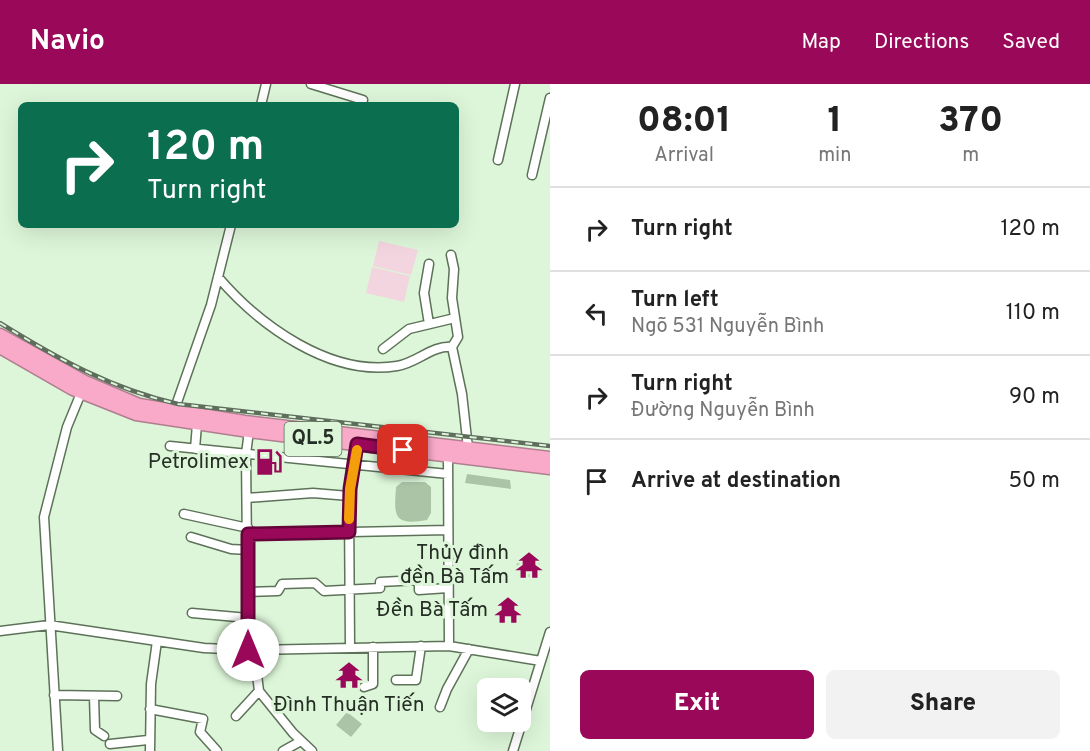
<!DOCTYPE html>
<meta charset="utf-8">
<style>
:root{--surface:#fff;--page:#f2f2f2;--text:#222;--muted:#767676;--line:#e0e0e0;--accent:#9a0859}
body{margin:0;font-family:Overpass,sans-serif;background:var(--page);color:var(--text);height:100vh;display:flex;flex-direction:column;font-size:22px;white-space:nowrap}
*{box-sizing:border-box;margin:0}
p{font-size:20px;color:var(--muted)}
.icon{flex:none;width:33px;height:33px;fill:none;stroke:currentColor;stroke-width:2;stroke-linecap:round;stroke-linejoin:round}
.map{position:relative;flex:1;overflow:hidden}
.drawer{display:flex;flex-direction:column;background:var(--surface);width:540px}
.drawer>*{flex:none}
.banner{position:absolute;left:18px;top:18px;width:441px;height:126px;border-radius:9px;box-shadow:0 6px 24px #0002;background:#0b6e4f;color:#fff;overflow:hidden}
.controls{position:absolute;left:477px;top:594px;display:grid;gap:12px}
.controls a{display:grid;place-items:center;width:54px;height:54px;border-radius:9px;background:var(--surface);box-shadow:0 6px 24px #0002;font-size:30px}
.pin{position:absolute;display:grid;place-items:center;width:51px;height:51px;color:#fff;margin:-26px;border-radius:12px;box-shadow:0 3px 9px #0006}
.me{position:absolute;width:66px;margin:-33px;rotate:0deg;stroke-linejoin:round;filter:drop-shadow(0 0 4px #0008)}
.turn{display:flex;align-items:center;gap:21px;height:126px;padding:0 30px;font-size:27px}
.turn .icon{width:78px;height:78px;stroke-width:2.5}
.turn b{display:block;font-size:42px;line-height:51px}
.eta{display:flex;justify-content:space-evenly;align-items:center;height:102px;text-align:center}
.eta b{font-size:36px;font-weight:800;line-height:42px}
.button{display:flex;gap:12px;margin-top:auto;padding:12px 30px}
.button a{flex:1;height:69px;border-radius:9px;background:var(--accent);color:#fff;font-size:24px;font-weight:800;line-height:69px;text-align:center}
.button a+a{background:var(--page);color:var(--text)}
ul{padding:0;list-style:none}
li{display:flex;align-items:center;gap:18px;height:84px;padding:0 30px;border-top:2px solid var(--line)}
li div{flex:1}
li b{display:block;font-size:22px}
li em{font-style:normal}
header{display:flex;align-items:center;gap:36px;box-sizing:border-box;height:84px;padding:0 30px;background:var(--accent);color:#fff}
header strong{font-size:28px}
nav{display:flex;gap:33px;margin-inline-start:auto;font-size:21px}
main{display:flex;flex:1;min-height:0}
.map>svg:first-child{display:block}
.green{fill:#f3d5df}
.water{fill:#abc4a6}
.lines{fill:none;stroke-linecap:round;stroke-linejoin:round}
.minor-casing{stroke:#5d7259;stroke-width:11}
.highway-casing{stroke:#af7f8f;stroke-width:15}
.minor{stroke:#fff;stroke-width:8}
.highway{stroke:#f9aac8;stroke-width:12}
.rail-casing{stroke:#5f6d5d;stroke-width:4.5}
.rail{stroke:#ddf6d9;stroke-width:2;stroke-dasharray:7;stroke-linecap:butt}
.route-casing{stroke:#64053a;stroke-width:15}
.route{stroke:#9a0859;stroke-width:10}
.slow{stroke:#f59e0b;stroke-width:10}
.labels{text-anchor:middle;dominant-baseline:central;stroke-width:6;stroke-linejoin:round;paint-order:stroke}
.shield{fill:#ddf6d9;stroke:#5c6a5a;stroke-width:1.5}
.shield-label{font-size:20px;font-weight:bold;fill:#252e24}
.poi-label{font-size:21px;fill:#252e24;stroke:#ddf6d9;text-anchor:end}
</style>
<header>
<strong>Navio</strong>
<nav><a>Map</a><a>Directions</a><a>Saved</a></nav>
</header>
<main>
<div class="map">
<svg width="550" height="667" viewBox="0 0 550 667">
<rect width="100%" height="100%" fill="#ddf6d9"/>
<!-- green -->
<path class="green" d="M379,157L418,166L411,191L373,182Z
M372,183L410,192L404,218L366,209Z"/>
<!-- water -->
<path class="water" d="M467,390L510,396L511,405L465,399Z
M402,398H425L431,403V429L427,436C393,442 394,432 396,403Z
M526,469L539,473L540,487L531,494L518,489L516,476Z
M347,628L362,640L351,653L336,641Z"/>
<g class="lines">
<defs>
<path id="minor" d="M311,0L363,16
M261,21L266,0
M498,76L515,0
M532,91L550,14
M451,171L454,185L452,214L458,253L452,263L462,310L468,364
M429,180L424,209L429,240
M218,193C259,241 330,293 397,282C417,279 432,261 452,263
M383,265L409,245L455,234
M174,327L211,221L231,141
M170,362L448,390
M195,365L197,340
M448,371L449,562
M247,414L313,409L349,412
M184,430L248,444
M248,450L448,446
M191,453L231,465L248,466
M248,508L278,507L282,500L315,499L324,507L380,504V498L419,496V506L448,504
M192,529L248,534
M0,547L49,541L204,564L248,566L449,562L541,577
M350,563L349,422L357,360
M248,566L246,370L249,347
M254,566L259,607L293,649L312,667
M396,596H416L421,562
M364,603L373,600V563
M54,611L117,612
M94,612L95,646L104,652
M440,623L447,605L469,565
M150,625L203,635L200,648L217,667
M236,632L259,607
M110,660L148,656
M58,667L44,433L67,343L81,309
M150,667L151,600L157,557
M283,667L301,657
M513,667L550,548"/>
<path id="highway" d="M0,251L85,298L139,321L245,338L550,374
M0,263L73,305L136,330L249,347L550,384"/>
</defs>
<!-- minor casing -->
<use href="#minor" class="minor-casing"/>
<!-- highway casing -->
<use href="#highway" class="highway-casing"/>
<!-- minor -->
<use href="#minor" class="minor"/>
<!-- highway -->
<use href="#highway" class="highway"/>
<defs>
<path id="rail" d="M0,239C58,275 112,305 178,320L550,362"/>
</defs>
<!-- rail casing -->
<use href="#rail" class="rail-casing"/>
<!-- rail -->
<use href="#rail" class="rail"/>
</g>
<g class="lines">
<defs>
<path id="route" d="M248,566V450L349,448L350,405L357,360L403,366"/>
</defs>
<!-- route casing -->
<use href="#route" class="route-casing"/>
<!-- route -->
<use href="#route" class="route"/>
<!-- slow -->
<path class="slow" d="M349,435L350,405L357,366"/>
</g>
<!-- icons -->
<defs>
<symbol id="fuel-bare" viewBox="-9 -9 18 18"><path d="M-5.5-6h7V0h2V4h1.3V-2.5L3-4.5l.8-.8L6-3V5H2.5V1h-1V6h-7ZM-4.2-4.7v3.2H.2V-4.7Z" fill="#9a0859" stroke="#ddf6d9" stroke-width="2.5" paint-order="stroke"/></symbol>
<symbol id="temple-bare" viewBox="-9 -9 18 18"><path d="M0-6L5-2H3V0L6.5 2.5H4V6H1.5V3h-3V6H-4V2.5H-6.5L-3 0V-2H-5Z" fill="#9a0859" stroke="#ddf6d9" stroke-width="2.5" paint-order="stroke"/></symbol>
</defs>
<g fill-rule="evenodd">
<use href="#fuel-bare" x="250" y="359" width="38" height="38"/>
<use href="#temple-bare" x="510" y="462" width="38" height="38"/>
<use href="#temple-bare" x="489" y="507" width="38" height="38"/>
<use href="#temple-bare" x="330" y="572" width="38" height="38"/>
</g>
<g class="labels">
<!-- shield labels -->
<rect class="shield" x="284.5" y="338" width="57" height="34" rx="4.5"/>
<g class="shield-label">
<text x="313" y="355">QL.5</text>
</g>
<!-- poi labels -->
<g class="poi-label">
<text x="249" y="378">Petrolimex</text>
<text x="509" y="469">Thủy đình<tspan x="509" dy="24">đền Bà Tấm</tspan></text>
<text x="488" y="526">Đền Bà Tấm</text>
<text x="349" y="621" text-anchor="middle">Đình Thuận Tiến</text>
</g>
</g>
</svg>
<div class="controls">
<a><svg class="icon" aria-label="layers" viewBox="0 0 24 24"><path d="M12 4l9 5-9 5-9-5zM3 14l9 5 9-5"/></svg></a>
</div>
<div class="pin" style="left:403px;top:366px;background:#d93025"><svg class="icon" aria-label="arrive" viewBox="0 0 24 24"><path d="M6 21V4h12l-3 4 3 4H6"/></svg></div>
<svg class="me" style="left:248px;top:566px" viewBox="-20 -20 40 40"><circle r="19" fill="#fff"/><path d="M0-13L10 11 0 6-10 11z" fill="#9a0859"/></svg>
<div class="banner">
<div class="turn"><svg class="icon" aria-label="right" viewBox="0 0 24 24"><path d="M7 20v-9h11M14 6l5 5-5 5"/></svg><div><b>120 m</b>Turn right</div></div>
</div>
</div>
<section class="drawer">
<div class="eta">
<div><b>08:01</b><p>Arrival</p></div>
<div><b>1</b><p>min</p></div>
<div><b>370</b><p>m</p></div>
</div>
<ul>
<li><svg class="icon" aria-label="right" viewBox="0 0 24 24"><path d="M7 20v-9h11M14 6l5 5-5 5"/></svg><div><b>Turn right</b></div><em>120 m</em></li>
<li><svg class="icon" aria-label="left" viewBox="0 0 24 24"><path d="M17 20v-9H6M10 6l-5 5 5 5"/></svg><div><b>Turn left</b><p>Ngõ 531 Nguyễn Bình</p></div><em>110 m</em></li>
<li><svg class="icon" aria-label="right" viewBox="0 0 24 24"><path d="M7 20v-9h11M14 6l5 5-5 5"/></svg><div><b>Turn right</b><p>Đường Nguyễn Bình</p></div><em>90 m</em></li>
<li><svg class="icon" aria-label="arrive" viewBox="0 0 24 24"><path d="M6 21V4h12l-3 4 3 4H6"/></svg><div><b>Arrive at destination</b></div><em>50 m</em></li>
</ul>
<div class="button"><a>Exit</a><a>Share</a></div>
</section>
</main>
